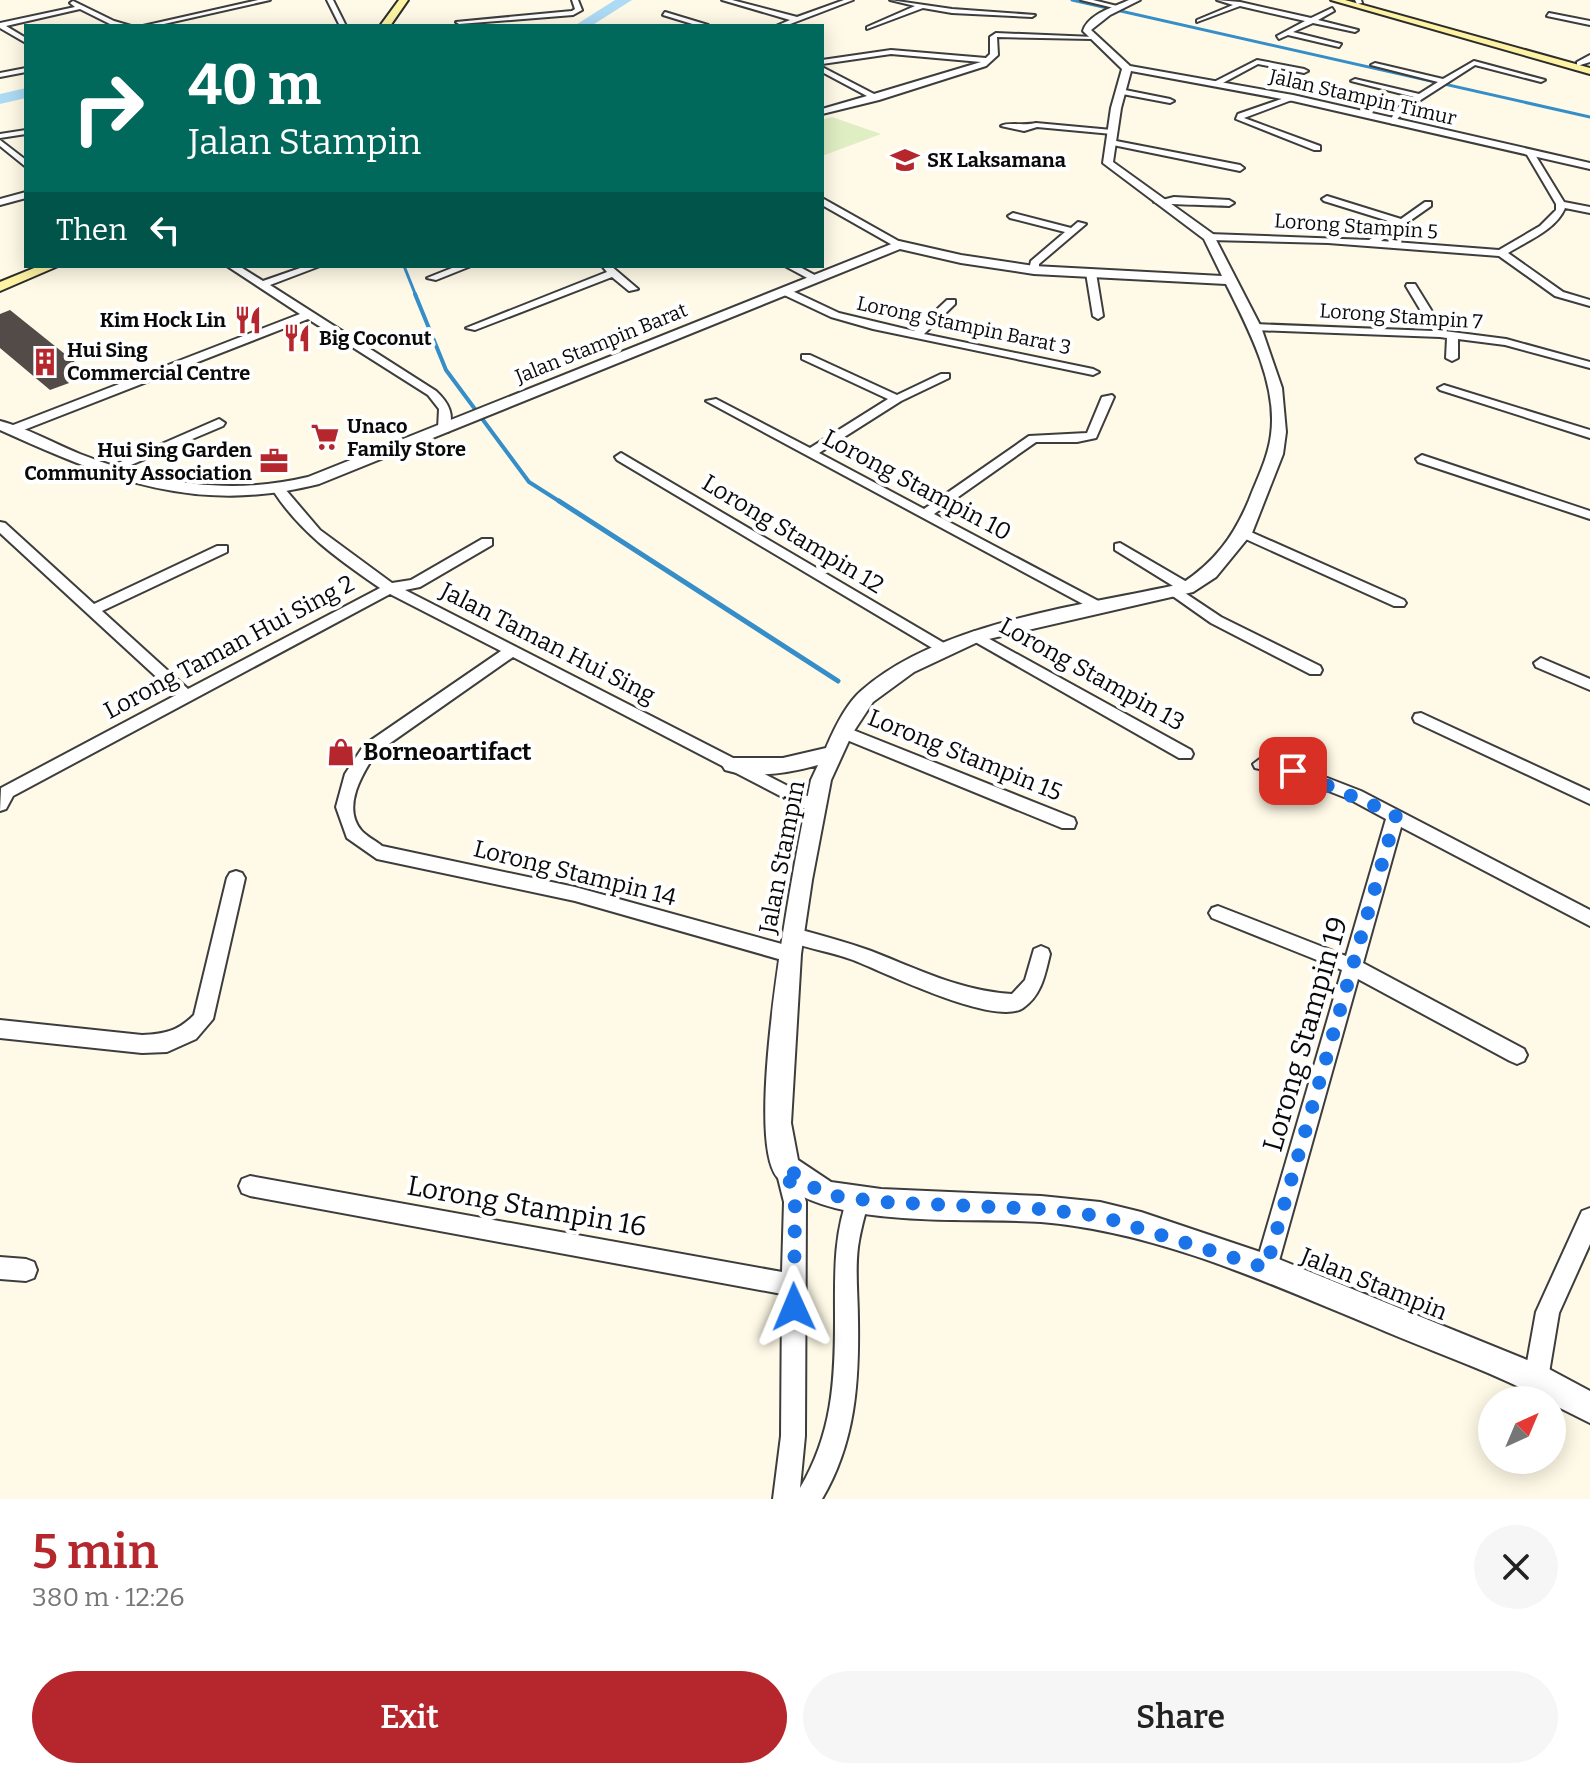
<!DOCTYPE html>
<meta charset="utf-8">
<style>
:root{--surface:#fff;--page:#f6f6f6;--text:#222;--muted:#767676;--accent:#b5262d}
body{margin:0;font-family:Bitter,serif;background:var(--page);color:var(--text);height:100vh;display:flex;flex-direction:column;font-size:30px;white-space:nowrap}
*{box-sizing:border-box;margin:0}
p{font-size:26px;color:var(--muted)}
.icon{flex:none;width:44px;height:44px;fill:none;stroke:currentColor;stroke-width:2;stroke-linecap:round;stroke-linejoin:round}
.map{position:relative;height:1499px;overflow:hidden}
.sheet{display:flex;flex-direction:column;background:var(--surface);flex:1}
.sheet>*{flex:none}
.hud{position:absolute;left:24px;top:24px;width:800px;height:244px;border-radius:0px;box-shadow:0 4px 20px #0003;background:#00695c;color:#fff;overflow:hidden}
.needle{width:52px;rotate:44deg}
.tools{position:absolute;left:1478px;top:1386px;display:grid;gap:16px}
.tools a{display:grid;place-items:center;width:88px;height:88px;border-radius:50%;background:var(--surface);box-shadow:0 4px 20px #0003;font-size:40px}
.pin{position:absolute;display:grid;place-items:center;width:68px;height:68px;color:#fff;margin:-34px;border-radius:16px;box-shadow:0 4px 12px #0006}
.me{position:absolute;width:88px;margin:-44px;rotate:359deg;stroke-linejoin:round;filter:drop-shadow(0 0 6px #0008)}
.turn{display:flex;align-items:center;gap:28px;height:168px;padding:0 32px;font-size:36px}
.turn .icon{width:104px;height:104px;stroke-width:2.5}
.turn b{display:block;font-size:56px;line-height:68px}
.then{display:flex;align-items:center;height:76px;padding:0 32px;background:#0003;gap:16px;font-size:30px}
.round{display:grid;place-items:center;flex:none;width:84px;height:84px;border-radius:42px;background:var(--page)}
.overview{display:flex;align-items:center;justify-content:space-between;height:136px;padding:0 32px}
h1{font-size:48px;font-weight:600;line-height:60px;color:var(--accent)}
.primary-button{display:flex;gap:16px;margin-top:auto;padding:16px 32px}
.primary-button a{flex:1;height:92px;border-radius:48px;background:var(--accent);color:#fff;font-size:32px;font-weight:600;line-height:92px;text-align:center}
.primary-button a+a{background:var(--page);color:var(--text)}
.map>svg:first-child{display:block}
.pitch{fill:#e0eec4}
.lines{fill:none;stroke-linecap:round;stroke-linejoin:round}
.stream-far2{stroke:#368ec9;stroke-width:3}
.stream-far1{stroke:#368ec9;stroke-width:4}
.stream{stroke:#368ec9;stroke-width:5}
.river{fill:#addaf4;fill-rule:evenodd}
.building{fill:#524b47}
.minor-casing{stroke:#3d3d3d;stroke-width:4}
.tertiary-casing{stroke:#3d3d3d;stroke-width:4}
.secondary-casing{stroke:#2c2c2c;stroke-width:4}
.minor{fill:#fff;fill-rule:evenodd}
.tertiary{fill:#fff;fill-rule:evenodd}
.secondary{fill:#fdf3a3;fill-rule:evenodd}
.route{stroke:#1a73e8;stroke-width:14;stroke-dasharray:0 25.2}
.labels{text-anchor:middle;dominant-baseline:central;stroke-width:8;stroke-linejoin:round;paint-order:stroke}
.far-street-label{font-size:20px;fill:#0a0a0a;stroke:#fff}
.far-poi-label{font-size:20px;font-weight:bold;fill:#0a0a0a;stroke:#fff;text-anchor:start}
.street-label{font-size:24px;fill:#0a0a0a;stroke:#fff}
.poi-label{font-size:24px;font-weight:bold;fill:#0a0a0a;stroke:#fff;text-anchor:start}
.near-street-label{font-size:28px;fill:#0a0a0a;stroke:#fff}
</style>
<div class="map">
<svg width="1590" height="1499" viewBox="0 0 1590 1499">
<rect width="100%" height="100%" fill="#fffae7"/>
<!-- pitch -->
<path class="pitch" d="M832,117L881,134L822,156V120Z"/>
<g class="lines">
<!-- stream-far2 -->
<path class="stream-far2" d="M1072,0L1590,117
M404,266L416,296"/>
<!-- stream-far1 -->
<path class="stream-far1" d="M415,294L446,370L529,482L562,503"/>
<!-- stream -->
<path class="stream" d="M559,501L838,681"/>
<!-- river -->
<path class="river" d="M615,0H632L591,26H574Z
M26,88V98L0,104V94Z"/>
</g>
<!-- building -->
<path class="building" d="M10,310L91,375L50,390L0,348V314Z"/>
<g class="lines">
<defs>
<path id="minor" d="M258,0H270L155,26H143Z
M327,0H333L346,26H340Z
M572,0H578L582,10L573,15L459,24L456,22L572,11L575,9Z
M722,0H732L797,17L844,0H853L785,26H776L790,20Z
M890,0L952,9L1035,15L1032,17L952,13L923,8L867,29V27L915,6Z
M1081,0H1093L1121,7L1118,9Z
M1217,0L1240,2L1311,18L1332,8L1334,11L1318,20L1358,30L1355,32L1313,23L1293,32L1341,44L1339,47L1288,35L1279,39L1277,36L1305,21L1240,6L1197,22V20L1233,5Z
M1355,0H1361L1362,3L1357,4Z
M73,1L114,21L131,26L110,24L80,9L6,26L26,38V43L0,28V23L75,7L70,3Z
M665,12L708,25L709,26H699L663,15Z
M1549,13L1590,21V25L1547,16Z
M996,33L1094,37L1091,39L997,37L998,55L986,66L879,100L822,114V109L867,96L822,72V67L874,94L981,62L891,54L822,64V60L891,50L986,58L990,54V37Z
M1257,60L1304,69L1308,71L1304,73L1258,64L1219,85L1212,83Z
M1474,61L1545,80L1541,82L1475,65L1405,110L1393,124L1389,122L1399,106L1414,97L1351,81L1355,79L1419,94L1438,82L1371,65L1375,63L1443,79Z
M26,68V72L0,77V73Z
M1120,89L1170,99L1174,101L1170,103L1117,93Z
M1290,96L1297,98L1244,118L1320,146V150H1314L1236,119L1238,114Z
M1036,123L1112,130L1116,132L1112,134L1037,127L1024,131L1001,126C1007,122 1025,126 1036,123Z
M26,130V134L0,138V134Z
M0,140L26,160V167L0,146Z
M1111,140L1240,165L1244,168L1240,171L1108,144Z
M1530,150L1534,153L1564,202L1590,207V213L1565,208C1556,230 1527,241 1508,253L1563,292L1590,300V306L1555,296L1499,256L1328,243L1209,240L1204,237L1209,234L1369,240L1395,223L1324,201L1322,199L1327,196L1401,219L1425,202H1431V206L1381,241L1499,250L1540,226L1556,210V204L1526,153Z
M26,192V198L0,205V199Z
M1174,197L1229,200L1234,203L1229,206C1215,205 1162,205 1154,202Z
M822,198L902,243L904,245L896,247L822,205Z
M1013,213L1071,228L1078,222L1086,224L1039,264V270L1034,273L1029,270L1031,261L1065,232L1010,218L1008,216Z
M227,266H239L263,281L306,266H320L270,285L436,391C449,403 455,415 448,432H440L438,429L439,409L428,395L308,319L16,433H8V427L300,314Z
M457,266H471L436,280L427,278Z
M602,266H611L638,289L629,291L612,277L475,330L466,328L607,272Z
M785,266H798L820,278L811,280Z
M1091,270L1096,273L1103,316L1098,319L1093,316L1086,273Z
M1407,284H1415L1444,331L1506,339L1590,362V368L1505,345L1458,339V358L1452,361L1446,358L1447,338L1440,337L1254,330L1249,327L1254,324L1433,331L1406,286Z
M780,289H788L839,313L914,331L947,300H955V304L924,334L1093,369L1099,372L1093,375L873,329L831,317L780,293Z
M802,355H810L897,395L941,374H949V378L901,401L819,453L924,509L1029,436L1087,433L1102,397L1112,395L1114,397L1096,438L1077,442H1036L934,514L1106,605L1108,608L1106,611H1096L706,401L716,399L810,448L888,399L802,359Z
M1444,385L1590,430V438L1440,390L1438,388Z
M219,419L225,423L223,426L112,473L108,474L102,470Z
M621,453L949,646L951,649L949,652H939L617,460L615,457Z
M1422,455L1590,511V519L1418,462L1416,459Z
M280,488L285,489L320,530L392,583L411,580L482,539H492V545L420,587L405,590L821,803L823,807L821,811H809L513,657L376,753C362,774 342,807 361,830C366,836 376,841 382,846L575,887L789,946L796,949L798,954L796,959L789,962L575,901L377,859L347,838L336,807L345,774L364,745L501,651L390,594L13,796L6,809L0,811L1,788L176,695L0,533V522L5,523L94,604L217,546H227V552L102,611L188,689L380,588C339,560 301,533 274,492Z
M1244,529L1404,600L1406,603L1404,606H1394L1239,536V530Z
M1120,543L1192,585L1194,588L1192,591H1182L1221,617L1320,666L1322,670L1320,674H1310L1211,623L1167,592L1169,589H1178L1115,550V544Z
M975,631L1191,750L1193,754L1191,758H1179L970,639L968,636L970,633Z
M1541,658L1590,679V690L1536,667L1534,663Z
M1421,713L1590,791V804L1415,722L1413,718L1415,714Z
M843,726L1074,818L1076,823L1074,828H1062L837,736L835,732L837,728Z
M1261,758L1299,767L1361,791L1590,910V926L1401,827L1363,963L1524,1049L1527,1055L1524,1061L1517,1064L1510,1061L1358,979L1277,1268L1274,1276L1266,1279L1258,1276L1255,1268L1342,970L1212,918L1209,913L1212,908L1218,906L1346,956L1386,819L1349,799L1290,776L1255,768L1253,764Z
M236,871L242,873L245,878L213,1019L196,1039L167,1052L142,1053L0,1038V1020L142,1035C165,1034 178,1031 194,1015L227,878L230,873Z
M794,928C820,935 846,942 871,951C918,969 960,991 1012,994L1025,980L1034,949L1041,946L1048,949L1050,954C1045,974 1042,995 1023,1008C995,1027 884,972 853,960C832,952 809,949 788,941L785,936L788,931Z
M787,1160L795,1163L806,1202L805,1436L800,1488C832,1434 835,1382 835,1320C835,1276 833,1233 850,1192L858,1188L866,1192L869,1199C865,1215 860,1231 858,1247C855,1271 858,1296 858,1321C859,1384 855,1443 822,1499H773L781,1436L782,1294L250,1196L242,1193L239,1186L242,1179L250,1176L782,1272L784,1202L776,1170L779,1163Z
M1590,1208V1244L1559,1313L1548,1379L1544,1387L1536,1391L1528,1387L1524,1379L1536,1312L1582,1211Z
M0,1257L26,1259L34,1262L37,1270L34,1278L26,1281L0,1279Z"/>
<path id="tertiary" d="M1129,0H1140L1110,15L1091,30L1130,66L1293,95L1590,163V169L1293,101L1131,71L1121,108L1113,162L1213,234L1261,327L1282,388L1286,432L1283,454L1252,533L1216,577L1193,592L980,641L914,672L873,702L852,734L831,780L812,880L801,954L791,1123L798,1160L831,1182L881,1189L1041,1196L1100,1202L1141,1212L1266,1254L1547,1368L1590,1391V1423L1552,1404V1400H1545C1493,1372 1436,1353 1382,1330C1273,1285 1160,1232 1041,1222C974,1217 822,1231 777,1177C741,1132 798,843 811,780L818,765C789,773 754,779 725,770L722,765L725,760L732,758H783L826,748C834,729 846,704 861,691C939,622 1081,606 1181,584C1215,562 1234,536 1249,500C1257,479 1268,458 1271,435C1278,384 1248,328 1226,284L1034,274L961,263L900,249L319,484C195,515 111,480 0,430V421C27,428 53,443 80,454C155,483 228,496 308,477L899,241L961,255L1034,266L1222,276L1204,239L1103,163L1111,108L1122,69L1083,31C1088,14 1114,7 1129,0Z
M1590,55V62L1577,66V62Z"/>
<path id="secondary" d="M399,0H408L390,26H380Z
M1331,0H1345L1590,68V74Z
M39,266H58L0,291V282Z"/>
</defs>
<!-- minor casing -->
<use href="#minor" class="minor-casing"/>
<!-- tertiary casing -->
<use href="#tertiary" class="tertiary-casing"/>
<!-- secondary casing -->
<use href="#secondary" class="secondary-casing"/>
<!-- minor -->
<use href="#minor" class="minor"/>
<!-- tertiary -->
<use href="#tertiary" class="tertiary"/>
<!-- secondary -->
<use href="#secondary" class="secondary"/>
</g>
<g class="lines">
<!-- route -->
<path class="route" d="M794,1307L795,1202L786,1167L809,1185L828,1195L881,1202L1041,1209L1100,1216L1266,1268L1396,815L1293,771"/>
</g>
<!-- icons -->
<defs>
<symbol id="school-bare" viewBox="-9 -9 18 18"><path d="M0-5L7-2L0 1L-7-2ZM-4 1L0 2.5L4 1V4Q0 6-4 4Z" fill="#b5262d" stroke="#fff" stroke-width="2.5" paint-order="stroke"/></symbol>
<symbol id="restaurant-bare" viewBox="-9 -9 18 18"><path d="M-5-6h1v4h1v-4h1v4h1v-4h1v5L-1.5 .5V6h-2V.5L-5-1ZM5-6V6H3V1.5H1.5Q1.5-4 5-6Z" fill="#b5262d" stroke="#fff" stroke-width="2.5" paint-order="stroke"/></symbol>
<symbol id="building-bare" viewBox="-9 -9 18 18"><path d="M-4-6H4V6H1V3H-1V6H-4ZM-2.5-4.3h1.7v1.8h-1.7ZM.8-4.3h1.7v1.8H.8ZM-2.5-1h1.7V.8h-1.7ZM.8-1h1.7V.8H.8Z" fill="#b5262d" stroke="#fff" stroke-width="2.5" paint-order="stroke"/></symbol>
<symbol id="supermarket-bare" viewBox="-9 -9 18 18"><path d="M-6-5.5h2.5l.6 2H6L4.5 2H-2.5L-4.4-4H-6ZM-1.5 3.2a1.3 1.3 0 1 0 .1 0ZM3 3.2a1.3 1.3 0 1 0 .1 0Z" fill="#b5262d" stroke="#fff" stroke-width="2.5" paint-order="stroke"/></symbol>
<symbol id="office-bare" viewBox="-9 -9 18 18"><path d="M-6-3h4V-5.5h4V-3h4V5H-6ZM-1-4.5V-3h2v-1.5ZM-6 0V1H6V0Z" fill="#b5262d" stroke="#fff" stroke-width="2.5" paint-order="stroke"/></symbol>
<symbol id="shop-bare" viewBox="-9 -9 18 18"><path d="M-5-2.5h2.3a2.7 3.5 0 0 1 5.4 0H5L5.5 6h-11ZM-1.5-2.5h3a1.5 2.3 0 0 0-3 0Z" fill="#b5262d" stroke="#fff" stroke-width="2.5" paint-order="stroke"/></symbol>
</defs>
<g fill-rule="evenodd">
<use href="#school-bare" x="885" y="140" width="40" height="40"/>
<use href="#restaurant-bare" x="228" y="300" width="40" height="40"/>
<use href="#restaurant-bare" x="277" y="318" width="40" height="40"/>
<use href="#building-bare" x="25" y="342" width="40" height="40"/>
<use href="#supermarket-bare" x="305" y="417" width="40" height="40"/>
<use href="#office-bare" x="254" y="441" width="40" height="40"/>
<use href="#shop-bare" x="321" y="732" width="40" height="40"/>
</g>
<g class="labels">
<!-- far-street labels -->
<g class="far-street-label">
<text transform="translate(1363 97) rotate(13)">Jalan Stampin Timur</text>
<text transform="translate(1356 226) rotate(4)">Lorong Stampin 5</text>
<text transform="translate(1401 316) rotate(4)">Lorong Stampin 7</text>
<text transform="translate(964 325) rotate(12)">Lorong Stampin Barat 3</text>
<text transform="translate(601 343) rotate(-22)">Jalan Stampin Barat</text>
</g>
<!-- far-poi labels -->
<g class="far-poi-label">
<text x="927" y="160">SK Laksamana</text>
<text x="226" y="320" text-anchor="end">Kim Hock Lin</text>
<text x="319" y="338">Big Coconut</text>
<text x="67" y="350">Hui Sing<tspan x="67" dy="23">Commercial Centre</tspan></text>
<text x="347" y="426">Unaco<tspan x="347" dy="23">Family Store</tspan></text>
<text x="252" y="450" text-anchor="end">Hui Sing Garden<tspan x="252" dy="23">Community Association</tspan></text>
</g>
<!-- street labels -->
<g class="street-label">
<text transform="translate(917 485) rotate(28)">Lorong Stampin 10</text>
<text transform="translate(793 534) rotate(31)">Lorong Stampin 12</text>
<text transform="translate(548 643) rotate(27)">Jalan Taman Hui Sing</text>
<text transform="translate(229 647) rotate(-28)">Lorong Taman Hui Sing 2</text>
<text transform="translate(1092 674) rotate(29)">Lorong Stampin 13</text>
<text transform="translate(965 755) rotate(22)">Lorong Stampin 15</text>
<text transform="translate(782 857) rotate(-79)">Jalan Stampin</text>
<text transform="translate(575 873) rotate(14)">Lorong Stampin 14</text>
<text transform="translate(1374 1284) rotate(22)">Jalan Stampin</text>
</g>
<!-- poi labels -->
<g class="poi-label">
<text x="363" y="752">Borneoartifact</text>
</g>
<!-- near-street labels -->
<g class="near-street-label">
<text transform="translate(1305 1034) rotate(-74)">Lorong Stampin 19</text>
<text transform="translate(527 1206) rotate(10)">Lorong Stampin 16</text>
</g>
</g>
</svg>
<div class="tools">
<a><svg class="needle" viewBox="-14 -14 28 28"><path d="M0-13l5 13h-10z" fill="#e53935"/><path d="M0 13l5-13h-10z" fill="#767676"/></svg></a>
</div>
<div class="pin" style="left:1293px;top:771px;background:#d93025"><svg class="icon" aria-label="arrive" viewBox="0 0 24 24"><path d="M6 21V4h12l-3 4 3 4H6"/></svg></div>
<svg class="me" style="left:794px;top:1307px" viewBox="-20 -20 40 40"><path d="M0-17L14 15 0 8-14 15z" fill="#1a73e8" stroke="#fff" stroke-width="4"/></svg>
<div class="hud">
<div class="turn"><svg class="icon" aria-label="right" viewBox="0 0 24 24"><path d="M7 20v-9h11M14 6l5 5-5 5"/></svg><div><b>40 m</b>Jalan Stampin</div></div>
<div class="then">Then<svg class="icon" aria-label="left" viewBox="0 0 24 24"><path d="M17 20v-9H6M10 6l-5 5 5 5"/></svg></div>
</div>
</div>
<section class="sheet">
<div class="overview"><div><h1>5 min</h1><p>380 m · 12:26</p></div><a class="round"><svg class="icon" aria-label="close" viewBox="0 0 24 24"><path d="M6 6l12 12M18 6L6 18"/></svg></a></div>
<div class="primary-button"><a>Exit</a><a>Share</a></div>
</section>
